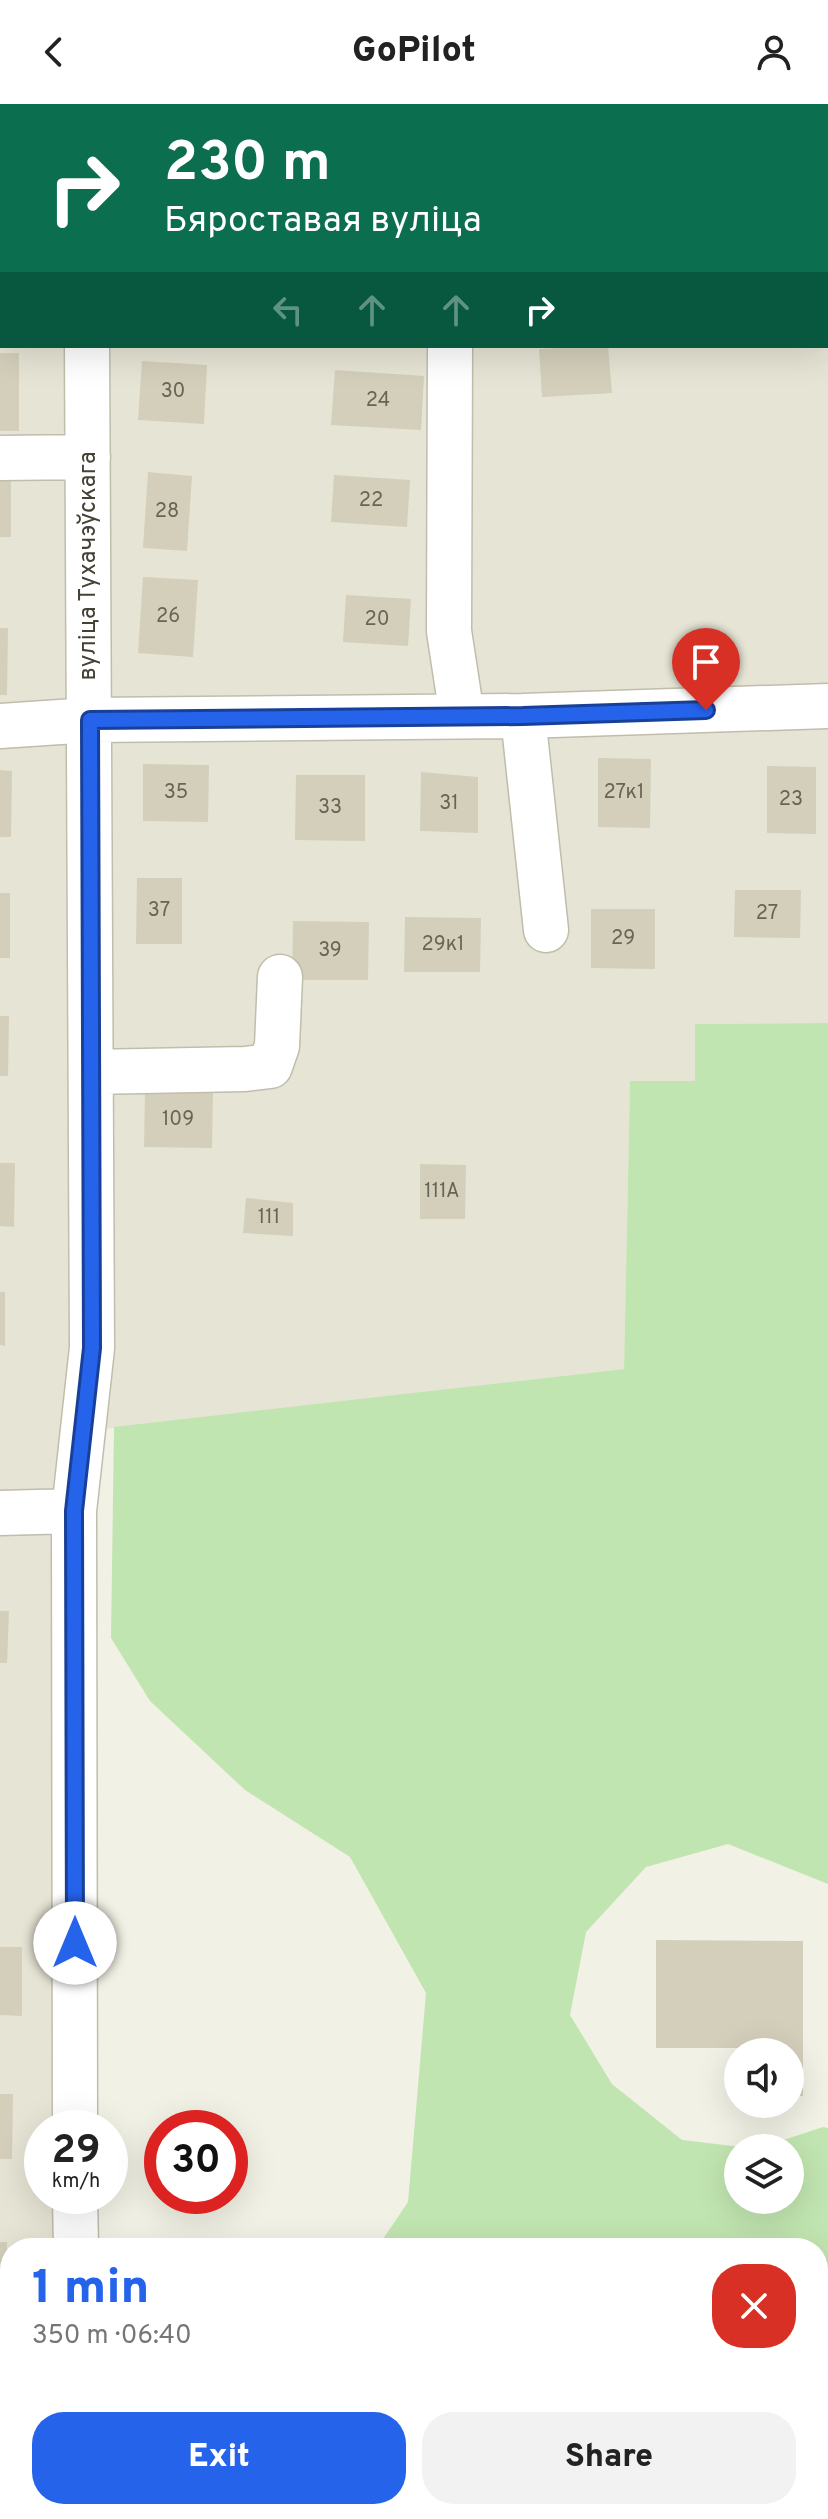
<!DOCTYPE html>
<meta charset="utf-8">
<style>
:root{--surface:#fff;--page:#f2f2f2;--text:#222;--muted:#767676;--accent:#2563eb}
body{margin:0;font-family:Overpass,sans-serif;background:var(--page);color:var(--text);height:100vh;display:flex;flex-direction:column;font-size:30px;white-space:nowrap}
*{box-sizing:border-box;margin:0}
p{font-size:26px;color:var(--muted)}
.icon{flex:none;width:44px;height:44px;fill:none;stroke:currentColor;stroke-width:2;stroke-linecap:round;stroke-linejoin:round}
.map{position:relative;flex:1;overflow:hidden}
.drawer{position:absolute;left:0px;top:2134px;width:828px;height:282px;display:flex;flex-direction:column;background:var(--surface);border-radius:32px 32px 0 0;box-shadow:0 8px 32px #0002}
.drawer>*{flex:none}
.guide{position:absolute;left:0px;top:0px;width:828px;height:244px;box-shadow:0 8px 32px #0002;background:#0b6e4f;color:#fff;overflow:hidden}
.fabs{position:absolute;left:724px;top:1934px;display:grid;gap:16px}
.fabs a{display:grid;place-items:center;width:80px;height:80px;border-radius:50%;background:var(--surface);box-shadow:0 8px 32px #0002;font-size:40px}
.speed{position:absolute;left:24px;top:2006px;display:flex;gap:16px;font-size:40px;font-weight:700;text-align:center}
.speed>*{display:grid;place-content:center;width:104px;height:104px;border-radius:50%;background:var(--surface);box-shadow:0 8px 32px #0002;line-height:1}
.speed small{font-size:20px;font-weight:400}
.speed .limit{border:12px solid #d22;background:#fff;color:#111}
.pin{position:absolute;display:grid;place-items:center;width:68px;height:68px;color:#fff;margin:-82px -34px;border-radius:50% 50% 50% 0;rotate:-45deg;box-shadow:0 0 8px #0007}
.pin .icon{rotate:45deg}
.me{position:absolute;width:88px;margin:-44px;rotate:0deg;stroke-linejoin:round;filter:drop-shadow(0 0 6px #0008)}
.turn{display:flex;align-items:center;gap:28px;height:168px;padding:0 32px;font-size:36px}
.turn .icon{width:104px;height:104px;stroke-width:2.5}
.turn b{display:block;font-size:56px;line-height:68px}
.lanes{display:flex;align-items:center;height:76px;padding:0 32px;background:#0003;justify-content:center;gap:40px;direction:ltr}
.lanes .off{opacity:.35}
.round{display:grid;place-items:center;flex:none;width:84px;height:84px;border-radius:32px;background:var(--page)}
.head{display:flex;align-items:center;justify-content:space-between;height:136px;padding:0 32px}
h1{font-size:48px;font-weight:800;line-height:60px;color:var(--accent)}
.cta{display:flex;gap:16px;margin-top:auto;padding:16px 32px}
.cta a{flex:1;height:92px;border-radius:32px;background:var(--accent);color:#fff;font-size:32px;font-weight:800;line-height:92px;text-align:center}
.cta a+a{background:var(--page);color:var(--text)}
header{display:flex;justify-content:space-between;align-items:center;height:104px;padding:0 32px;background:var(--surface);font-size:36px;font-weight:800}
.map>svg:first-child{display:block}
.residential{fill:#e6e4d4;fill-rule:evenodd}
.green{fill:#c1e5b0}
.building{fill:#d3cfbb}
.lines{fill:none;stroke-linecap:round;stroke-linejoin:round}
.minor-casing{stroke:#c0bdab;stroke-width:47}
.minor{stroke:#fff;stroke-width:44}
.route-casing{stroke:#184099;stroke-width:20}
.route{stroke:#2563eb;stroke-width:14}
.labels{text-anchor:middle;dominant-baseline:central;stroke-width:8;stroke-linejoin:round;paint-order:stroke}
.number-label{font-size:20px;fill:#686556}
.street-label{font-size:24px;fill:#444235;stroke:#fff}
</style>
<header><svg class="icon" aria-label="back" viewBox="0 0 24 24"><path d="M15 5l-7 7 7 7"/></svg>GoPilot<svg class="icon" aria-label="person" viewBox="0 0 24 24"><circle cx="12" cy="8" r="4"/><path d="M4 21q1-7 8-7t8 7"/></svg></header>
<div class="map">
<svg width="828" height="2415" viewBox="0 0 828 2415">
<rect width="100%" height="100%" fill="#f2f1e5"/>
<!-- residential -->
<path class="residential" d="M0,0H828V919L695,920L696,978L630,977L624,1265L60,1330L64,2024H42V2092H64L65,2144H10V2406H66V2415H0ZM2,2H826V242H2Z"/>
<!-- green -->
<path class="green" d="M828,919V1780L728,1740L646,1763L586,1828L570,1911L612,1980L682,2036L750,2044H738V2096H790V2044H760L823,2023L828,2024V2222L818,2224V2144H377L408,2098L426,1889L350,1753L245,1686L150,1597L111,1534L114,1323L624,1265L630,977H695V920Z
M171,2406H617L616,2415H156Z"/>
<!-- building -->
<path class="building" d="M608,242L612,289L542,293L539,245Z
M0,249H19V327H0Z
M142,257L207,261L204,320L138,316Z
M335,266L424,272L421,326L331,321Z
M0,364H11V433H0Z
M148,368L192,372L187,447L143,444Z
M334,371L410,376L407,423L331,418Z
M143,473L198,476L193,553L138,549Z
M346,491L411,495L408,542L343,538Z
M0,524H8L7,591H0Z
M598,654L651,655L650,724L598,723Z
M143,660L209,661L208,718L143,717Z
M767,662L816,663V730L767,729Z
M0,666L12,667L11,733H0Z
M421,668L478,673V729L420,727Z
M296,671H365V737L295,736Z
M137,774H182V840H136Z
M735,786H801L800,834L734,833Z
M0,789H10V854H0Z
M591,805H655V865L591,864Z
M405,813L481,814L480,868H404Z
M293,817L369,818L368,876H292Z
M0,912H9L8,972H0Z
M145,988L213,989L212,1044L144,1043Z
M0,1059H15L14,1123L0,1122Z
M420,1060L466,1061L465,1115H420Z
M246,1094L293,1099V1132L243,1129Z
M0,1188H5V1242L0,1241Z
M0,1507H9L7,1559H0Z
M656,1836L803,1837V1992H790V1948H754V1944H656Z
M0,1843H22V1912L0,1911Z
M0,1990H13L12,2055H0Z
M0,2138H7L5,2228L0,2227Z"/>
<g class="lines">
<defs>
<path id="minor" d="M430,0V2
M88,2V0
M0,86H2
M450,242L449,527L462,612
M0,354L88,353
M523,612L546,826
M0,622L90,616L523,612L828,602
M91,968L245,965L270,962L277,942L280,873
M0,1409L74,1407
M75,2024L74,1407L92,1244L87,242
M75,2092L76,2144
M0,2317L10,2316
M76,2406V2415"/>
</defs>
<!-- minor casing -->
<use href="#minor" class="minor-casing"/>
<!-- minor -->
<use href="#minor" class="minor"/>
</g>
<g class="lines">
<defs>
<path id="route" d="M75,1839L74,1407L92,1244L90,616L523,612L706,606"/>
</defs>
<!-- route casing -->
<use href="#route" class="route-casing"/>
<!-- route -->
<use href="#route" class="route"/>
</g>
<g class="labels">
<!-- number labels -->
<g class="number-label">
<text x="173" y="288">30</text>
<text x="378" y="297">24</text>
<text x="371" y="397">22</text>
<text x="167" y="408">28</text>
<text x="168" y="513">26</text>
<text x="377" y="516">20</text>
<text x="176" y="689">35</text>
<text x="624" y="689">27к1</text>
<text x="791" y="696">23</text>
<text x="449" y="700">31</text>
<text x="330" y="704">33</text>
<text x="159" y="807">37</text>
<text x="767" y="810">27</text>
<text x="623" y="835">29</text>
<text x="443" y="841">29к1</text>
<text x="330" y="847">39</text>
<text x="178" y="1016">109</text>
<text x="442" y="1088">111А</text>
<text x="269" y="1114">111</text>
</g>
<!-- street labels -->
<g class="street-label">
<text transform="translate(89 462) rotate(-90)">вуліца Тухачэўскага</text>
</g>
</g>
</svg>
<div class="fabs">
<a><svg class="icon" aria-label="sound" viewBox="0 0 24 24"><path d="M4 9h4l5-4v14l-5-4H4zM17 9q2 3 0 6"/></svg></a>
<a><svg class="icon" aria-label="layers" viewBox="0 0 24 24"><path d="M12 4l9 5-9 5-9-5zM3 14l9 5 9-5"/></svg></a>
</div>
<div class="speed"><div>29<small>km/h</small></div><div class="limit">30</div></div>
<div class="pin" style="left:706px;top:606px;background:#d93025"><svg class="icon" aria-label="arrive" viewBox="0 0 24 24"><path d="M6 21V4h12l-3 4 3 4H6"/></svg></div>
<svg class="me" style="left:75px;top:1839px" viewBox="-20 -20 40 40"><circle r="19" fill="#fff"/><path d="M0-13L10 11 0 6-10 11z" fill="#2563eb"/></svg>
<div class="guide">
<div class="turn"><svg class="icon" aria-label="right" viewBox="0 0 24 24"><path d="M7 20v-9h11M14 6l5 5-5 5"/></svg><div><b>230 m</b>Бяроставая вуліца</div></div>
<div class="lanes"><svg class="icon off" aria-label="left" viewBox="0 0 24 24"><path d="M17 20v-9H6M10 6l-5 5 5 5"/></svg><svg class="icon off" aria-label="ahead" viewBox="0 0 24 24"><path d="M12 20V5M6 11l6-6 6 6"/></svg><svg class="icon off" aria-label="ahead" viewBox="0 0 24 24"><path d="M12 20V5M6 11l6-6 6 6"/></svg><svg class="icon" aria-label="right" viewBox="0 0 24 24"><path d="M7 20v-9h11M14 6l5 5-5 5"/></svg></div>
</div>
<section class="drawer">
<div class="head"><div><h1>1 min</h1><p>350 m · 06:40</p></div><a class="round" style="background:#d93025;color:#fff"><svg class="icon" aria-label="close" viewBox="0 0 24 24"><path d="M6 6l12 12M18 6L6 18"/></svg></a></div>
<div class="cta"><a>Exit</a><a>Share</a></div>
</section>
</div>
